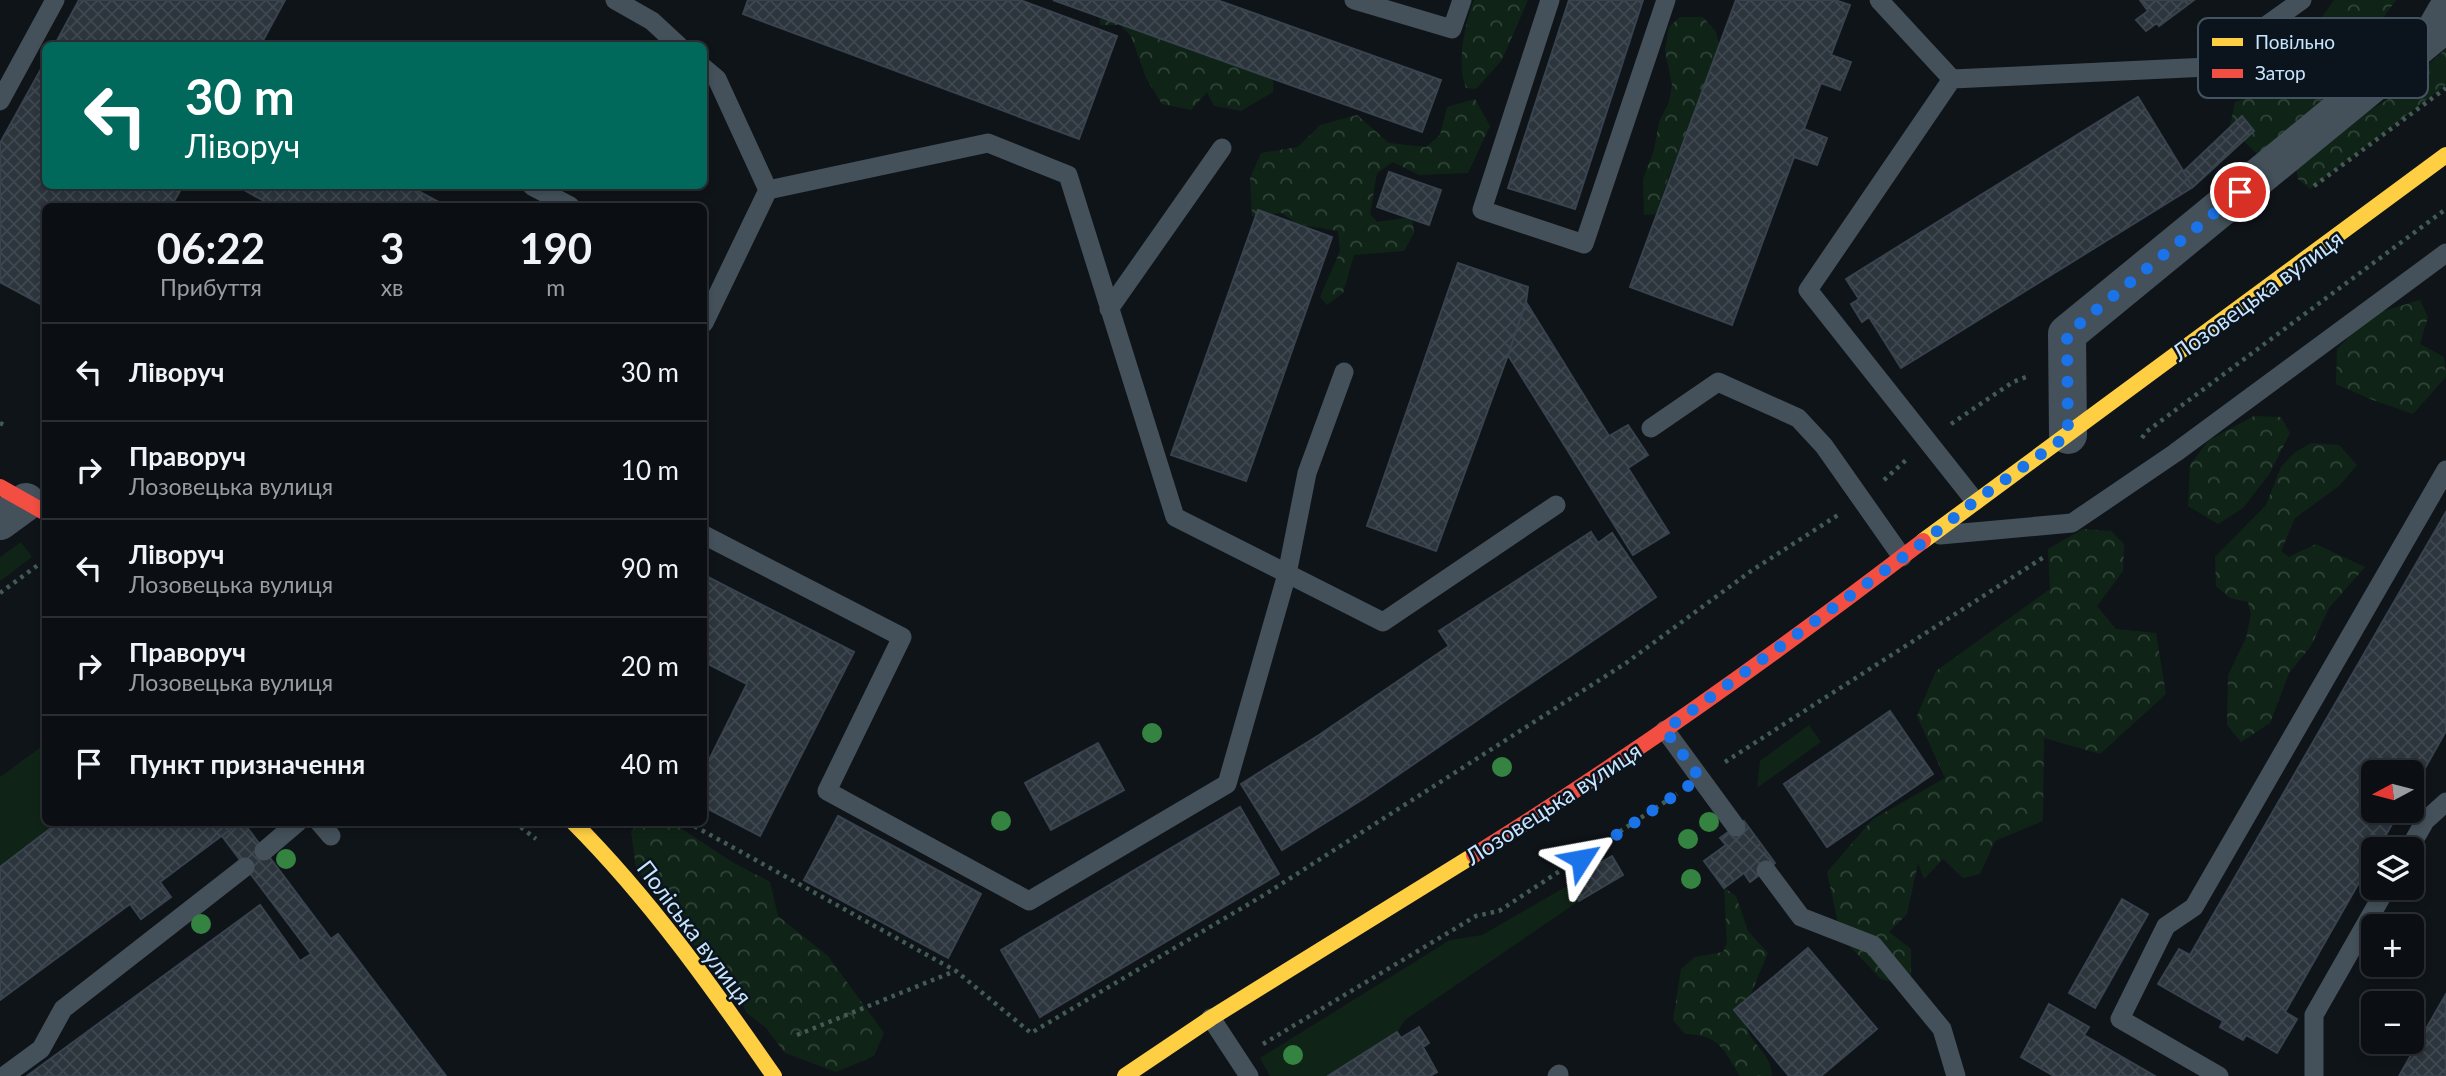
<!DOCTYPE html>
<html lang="uk">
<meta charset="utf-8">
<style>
:root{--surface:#0b0f13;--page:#191d21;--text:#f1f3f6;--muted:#9a9ca0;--line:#2b2f33}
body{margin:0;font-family:Lato,sans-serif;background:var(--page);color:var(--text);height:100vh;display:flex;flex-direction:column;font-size:26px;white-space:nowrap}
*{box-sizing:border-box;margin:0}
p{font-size:23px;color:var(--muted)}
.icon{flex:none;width:38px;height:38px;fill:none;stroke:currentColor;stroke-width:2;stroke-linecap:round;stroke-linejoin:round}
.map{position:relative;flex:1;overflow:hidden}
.side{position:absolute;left:42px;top:203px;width:665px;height:623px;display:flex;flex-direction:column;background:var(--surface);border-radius:10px;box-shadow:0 4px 10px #0003,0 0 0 2px var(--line)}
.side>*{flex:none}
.banner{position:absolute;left:42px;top:42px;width:665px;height:147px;border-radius:10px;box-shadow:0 4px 10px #0003,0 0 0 2px var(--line);background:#00695c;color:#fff;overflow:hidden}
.needle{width:46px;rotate:263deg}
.buttons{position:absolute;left:2361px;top:760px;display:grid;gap:14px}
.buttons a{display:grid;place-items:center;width:63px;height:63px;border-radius:10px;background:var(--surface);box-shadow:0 4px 10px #0003,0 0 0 2px var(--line);font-size:35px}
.pin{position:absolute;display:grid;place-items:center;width:60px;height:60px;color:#fff;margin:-30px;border:4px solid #fff;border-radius:50%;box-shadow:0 2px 7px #0007}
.me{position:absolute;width:77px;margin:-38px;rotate:56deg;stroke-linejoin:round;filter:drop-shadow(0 0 5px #0008)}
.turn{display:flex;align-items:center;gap:24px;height:147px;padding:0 28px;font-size:32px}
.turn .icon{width:91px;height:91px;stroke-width:2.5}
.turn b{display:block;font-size:49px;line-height:60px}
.eta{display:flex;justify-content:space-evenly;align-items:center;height:119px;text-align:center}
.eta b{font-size:42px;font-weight:700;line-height:49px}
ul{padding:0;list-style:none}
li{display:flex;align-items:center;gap:21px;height:98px;padding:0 28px;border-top:2px solid var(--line)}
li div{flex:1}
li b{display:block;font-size:26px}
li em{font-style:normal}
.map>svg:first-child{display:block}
.green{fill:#0f2416}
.forest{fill:url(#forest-crowns)}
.building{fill:url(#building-cross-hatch);stroke:#39434e;stroke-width:2}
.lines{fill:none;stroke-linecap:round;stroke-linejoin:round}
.path{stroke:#425b54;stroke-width:4.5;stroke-dasharray:3.5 5;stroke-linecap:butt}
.lane{stroke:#44515a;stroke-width:19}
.street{stroke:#44515a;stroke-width:38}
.slow{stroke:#ffcf43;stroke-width:16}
.jam{stroke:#f24e42;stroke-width:16}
.tree{fill:#358341}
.route{stroke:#1a73e8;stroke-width:12;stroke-dasharray:0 21.6}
.labels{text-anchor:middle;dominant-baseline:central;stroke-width:5;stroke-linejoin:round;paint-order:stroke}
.street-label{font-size:23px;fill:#c7e5ff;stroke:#0b141d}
.key{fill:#0b141d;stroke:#435361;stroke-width:2}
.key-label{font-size:19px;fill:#c7e5ff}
</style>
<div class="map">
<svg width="2446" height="1076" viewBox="0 0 2446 1076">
<defs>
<pattern id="forest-crowns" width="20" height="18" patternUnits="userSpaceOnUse" patternTransform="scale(1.75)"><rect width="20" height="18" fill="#0f2416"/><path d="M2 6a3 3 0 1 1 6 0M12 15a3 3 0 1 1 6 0" fill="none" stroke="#304439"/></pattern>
<pattern id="building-cross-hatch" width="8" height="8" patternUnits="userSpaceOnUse" patternTransform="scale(1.75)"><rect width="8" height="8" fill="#2c343c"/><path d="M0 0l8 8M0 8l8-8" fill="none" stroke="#3f4850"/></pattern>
</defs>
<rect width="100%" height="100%" fill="#0f1419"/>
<!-- green -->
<path class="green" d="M21,542L32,557L0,581V557Z
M1809,725L1821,742L1757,788L1760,761Z
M45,744L46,822L59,823L0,867V777Z
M1569,885L1579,901L1405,1020L1397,1032L1328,1076H1270L1260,1058L1450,940L1482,935Z"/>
<!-- forest -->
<path class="forest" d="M1474,0H1528L1502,60L1476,89L1466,88C1456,63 1465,24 1474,0Z
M2334,0H2396L2367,40L2358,74L2263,160L2230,127L2235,102L2271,91Z
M1099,5L1274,64L1273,92L1241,111L1214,106L1207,92L1191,110L1162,104L1146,78L1131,36L1120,25H1100Z
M1680,17H1703L1716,32L1721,55L1716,75L1668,178L1656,214L1644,215L1643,179L1654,150L1659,122L1669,102L1672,85L1665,50L1669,27Z
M2446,49V85L2310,189L2298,179L2296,167L2308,147L2387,100Z
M1475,99L1490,126L1468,173L1419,175L1393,162L1377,173L1370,214L1377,222L1412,217L1414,233L1404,251L1354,255L1343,293L1327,305L1320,297L1340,251L1338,231L1297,224L1282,213L1252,216L1250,178L1261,153L1298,147L1320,125L1357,115L1389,143L1426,147L1440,135L1447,107Z
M2420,300L2428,317L2420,344L2444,357L2446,377L2413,414L2370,399L2336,384L2337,349L2370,315Z
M2254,416L2281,417L2290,433L2270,473L2243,508L2218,524L2188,506L2190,465L2209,440Z
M2311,443L2339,445L2357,465L2339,486L2295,518L2281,551L2289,557L2316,544L2365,567L2329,608L2311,646L2289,673L2270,723L2241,742L2227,725L2228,675L2246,638L2251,614L2248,602L2230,598L2216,586L2215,557L2266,505L2281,467L2294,453Z
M2083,529L2111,531L2124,544L2123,571L2097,606L2116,629L2156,633L2166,694L2100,754L2044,738L2043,821L1995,841L1980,874L1963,878L1943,859L1924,879L1918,863L1907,914L1889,932L1911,949V976L1906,986L1881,979L1841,937L1827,872L1873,819L1945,778L1917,716L1936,671L2050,589L2048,549Z
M641,823H673L732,862L770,882L778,916L828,956L884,1033L874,1056L836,1072L785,1053L766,1028L746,1012L728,969L697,949L636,868L631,831Z
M1724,888L1736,896L1748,931L1768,953C1760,973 1739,1013 1749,1033C1758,1051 1770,1053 1772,1076H1740C1723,1049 1720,1035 1685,1034L1673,1020L1681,969L1695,957L1723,952L1727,943Z"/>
<!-- building -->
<path class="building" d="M79,0H285L260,46H54Z
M748,0H1020L1117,36L1079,139L743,14Z
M1053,0H1217L1441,80L1422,132Z
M1569,0H1643L1575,209L1508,188Z
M1736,0H1835L1850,5L1831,55L1851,62L1840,90L1821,83L1804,129L1827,138L1817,165L1794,157L1732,325L1630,287Z
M2140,0H2194L2159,26L2157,23L2146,31L2136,20L2148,11Z
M46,60V186H183L171,206H46V307L0,282V143Z
M2138,97L2193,187L1901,368L1869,317L1862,322L1851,304L1859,299L1846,279Z
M2242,116L2254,131L2193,187L2183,172Z
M1389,172L1441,190L1429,225L1377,207Z
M237,186H409L446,206H273Z
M1258,210L1332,237L1246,481L1171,455Z
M1458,263L1528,287L1526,302L1508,355L1436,551L1367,526Z
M1526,302L1609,436L1628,425L1648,455L1628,468L1669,533L1633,555L1508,355Z
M2446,512V731L2412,791V772H2373V810H2400L2378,849H2373V858L2285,1012L2297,1019L2277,1053L2246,1035L2243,1040L2220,1027L2223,1021L2158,984L2179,949L2190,955Z
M1591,532L1598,543L1612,533L1656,597L1363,799L1282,850L1241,784L1319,735L1449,646L1439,631Z
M704,575L854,652L760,836L704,807V770L747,684L704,662Z
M1890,711L1933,774L1827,847L1784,784Z
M1098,743L1124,790L1051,830L1025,783Z
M1240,807L1279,874L1040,1017L1001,950Z
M838,816L981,894L948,958L804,880Z
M1744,821L1775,863L1750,882L1744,873L1724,888L1704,861L1726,845L1720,838Z
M59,822H240L160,882L171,897L141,919L130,904L0,1000V867Z
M240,822H243L331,939L338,934L446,1076H27L260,905L300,961L311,954L222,836Z
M1612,856L1623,875L1579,901L1567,882Z
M2122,899L2148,914L2095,1008L2069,993Z
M1808,948L1877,1029L1821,1076H1789L1734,1010Z
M2446,994V1076H2399Z
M2049,1004L2089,1027L2084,1035L2155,1076H2054L2021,1057Z
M1419,1027L1429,1043L1423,1047L1437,1072L1430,1076H1328L1397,1032L1401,1038Z"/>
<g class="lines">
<!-- path -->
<path class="path" d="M2314,186L2446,88
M0,423L4,425
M1951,424L2013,382L2029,376
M2142,438L2146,432L2446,209
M1884,480L1906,460
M0,593L38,565H46
M1725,762L2044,557
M514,822L536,839
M687,822L956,971L1031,1033L1264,895L1626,663L1751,571L1838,515
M797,1035L955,971
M1263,1044L1476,916L1499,911L1677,794"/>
<!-- lane -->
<path class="lane" d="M615,0L652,21L679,46
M1354,0L1452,29L1462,0
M1550,0L1482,210L1584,244L1666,0
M1879,0L1952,79L1808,290L1975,501
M704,68L717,79L768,190L704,323
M1952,79L2208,67L2302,0
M0,101L55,0
M532,186L570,206
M768,190L988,143L1068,175L1175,517L1383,622L1556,505
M1109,309L1222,148
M1651,428L1718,382L1798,418L1824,446L1902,557
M704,535L902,637L827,791L1029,901L1227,784L1287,574L1307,473L1344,372
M1940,535L2072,523L2175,453L2446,253
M1665,730L1736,827
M319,822L331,836
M2409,849L2425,821L2446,802
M264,851L298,822
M1766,870L1801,917L1873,945L1942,1029L1956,1076
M1211,1018L1249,1076
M4,1076L41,1049L63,1009L245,867
M1557,1076L1559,1074
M2219,1076L2120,1019L2166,926L2194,907L2446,470
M2314,1076V1015L2387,887"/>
<!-- street -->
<path class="street" d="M2068,435L2067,334L2434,33L2446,12
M0,521L26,502"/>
<!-- slow -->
<path class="slow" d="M1923,541L2446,155
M573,822C650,899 712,987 774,1076
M1125,1076L1211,1018L1474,855"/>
<!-- jam -->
<path class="jam" d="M0,487L46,513
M1474,855C1629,759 1778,652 1923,541"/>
</g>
<!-- trees -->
<g class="tree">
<circle cx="1152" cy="733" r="10"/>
<circle cx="1502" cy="767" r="10"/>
<circle cx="1001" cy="821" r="10"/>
<circle cx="1709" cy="822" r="10"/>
<circle cx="1688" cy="839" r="10"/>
<circle cx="286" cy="859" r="10"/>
<circle cx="1691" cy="879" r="10"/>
<circle cx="201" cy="924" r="10"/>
<circle cx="1293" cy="1055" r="10"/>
</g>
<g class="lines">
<!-- route -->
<path class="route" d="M1581,859L1700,778L1665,730L1917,547L1975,501L2068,435L2067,334L2240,192"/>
</g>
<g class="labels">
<!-- street labels -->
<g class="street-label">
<text transform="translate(2257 295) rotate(-36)">Лозовецька вулиця</text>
<text transform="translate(1553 803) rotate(-33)">Лозовецька вулиця</text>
<text transform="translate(695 932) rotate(53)">Поліська вулиця</text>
</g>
</g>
<!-- legend -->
<rect x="2198" y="18" width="230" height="80" rx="10" class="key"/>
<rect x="2212" y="38" width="31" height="8" fill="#ffcf43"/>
<rect x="2212" y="69" width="31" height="9" fill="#f24e42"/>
<g class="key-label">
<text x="2255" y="49">Повільно</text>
<text x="2255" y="80">Затор</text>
</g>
</svg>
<div class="buttons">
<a><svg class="needle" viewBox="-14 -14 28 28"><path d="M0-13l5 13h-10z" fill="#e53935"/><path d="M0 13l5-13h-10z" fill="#9a9ca0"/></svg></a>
<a><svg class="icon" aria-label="layers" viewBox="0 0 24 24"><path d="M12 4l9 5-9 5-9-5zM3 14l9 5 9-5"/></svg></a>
<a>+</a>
<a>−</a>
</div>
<div class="pin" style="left:2240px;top:192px;background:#d93025"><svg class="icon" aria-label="arrive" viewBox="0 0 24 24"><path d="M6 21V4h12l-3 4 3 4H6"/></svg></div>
<svg class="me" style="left:1581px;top:859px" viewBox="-20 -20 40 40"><path d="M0-17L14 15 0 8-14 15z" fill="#1a73e8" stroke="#fff" stroke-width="4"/></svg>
<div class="banner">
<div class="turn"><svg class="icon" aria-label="left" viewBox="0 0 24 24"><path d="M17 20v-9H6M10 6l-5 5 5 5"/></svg><div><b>30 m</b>Ліворуч</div></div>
</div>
<section class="side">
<div class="eta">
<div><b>06:22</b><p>Прибуття</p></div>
<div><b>3</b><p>хв</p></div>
<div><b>190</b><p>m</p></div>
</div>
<ul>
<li><svg class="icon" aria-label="left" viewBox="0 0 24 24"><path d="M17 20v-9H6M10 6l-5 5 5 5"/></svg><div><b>Ліворуч</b></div><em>30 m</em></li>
<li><svg class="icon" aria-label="right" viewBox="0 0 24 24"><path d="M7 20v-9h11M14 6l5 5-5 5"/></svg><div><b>Праворуч</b><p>Лозовецька вулиця</p></div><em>10 m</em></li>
<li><svg class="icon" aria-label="left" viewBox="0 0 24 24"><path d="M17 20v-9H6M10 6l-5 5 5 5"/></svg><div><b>Ліворуч</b><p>Лозовецька вулиця</p></div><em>90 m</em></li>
<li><svg class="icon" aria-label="right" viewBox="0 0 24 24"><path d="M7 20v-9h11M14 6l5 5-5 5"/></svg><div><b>Праворуч</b><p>Лозовецька вулиця</p></div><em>20 m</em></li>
<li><svg class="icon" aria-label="arrive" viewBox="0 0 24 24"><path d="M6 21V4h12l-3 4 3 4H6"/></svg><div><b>Пункт призначення</b></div><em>40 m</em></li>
</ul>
</section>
</div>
